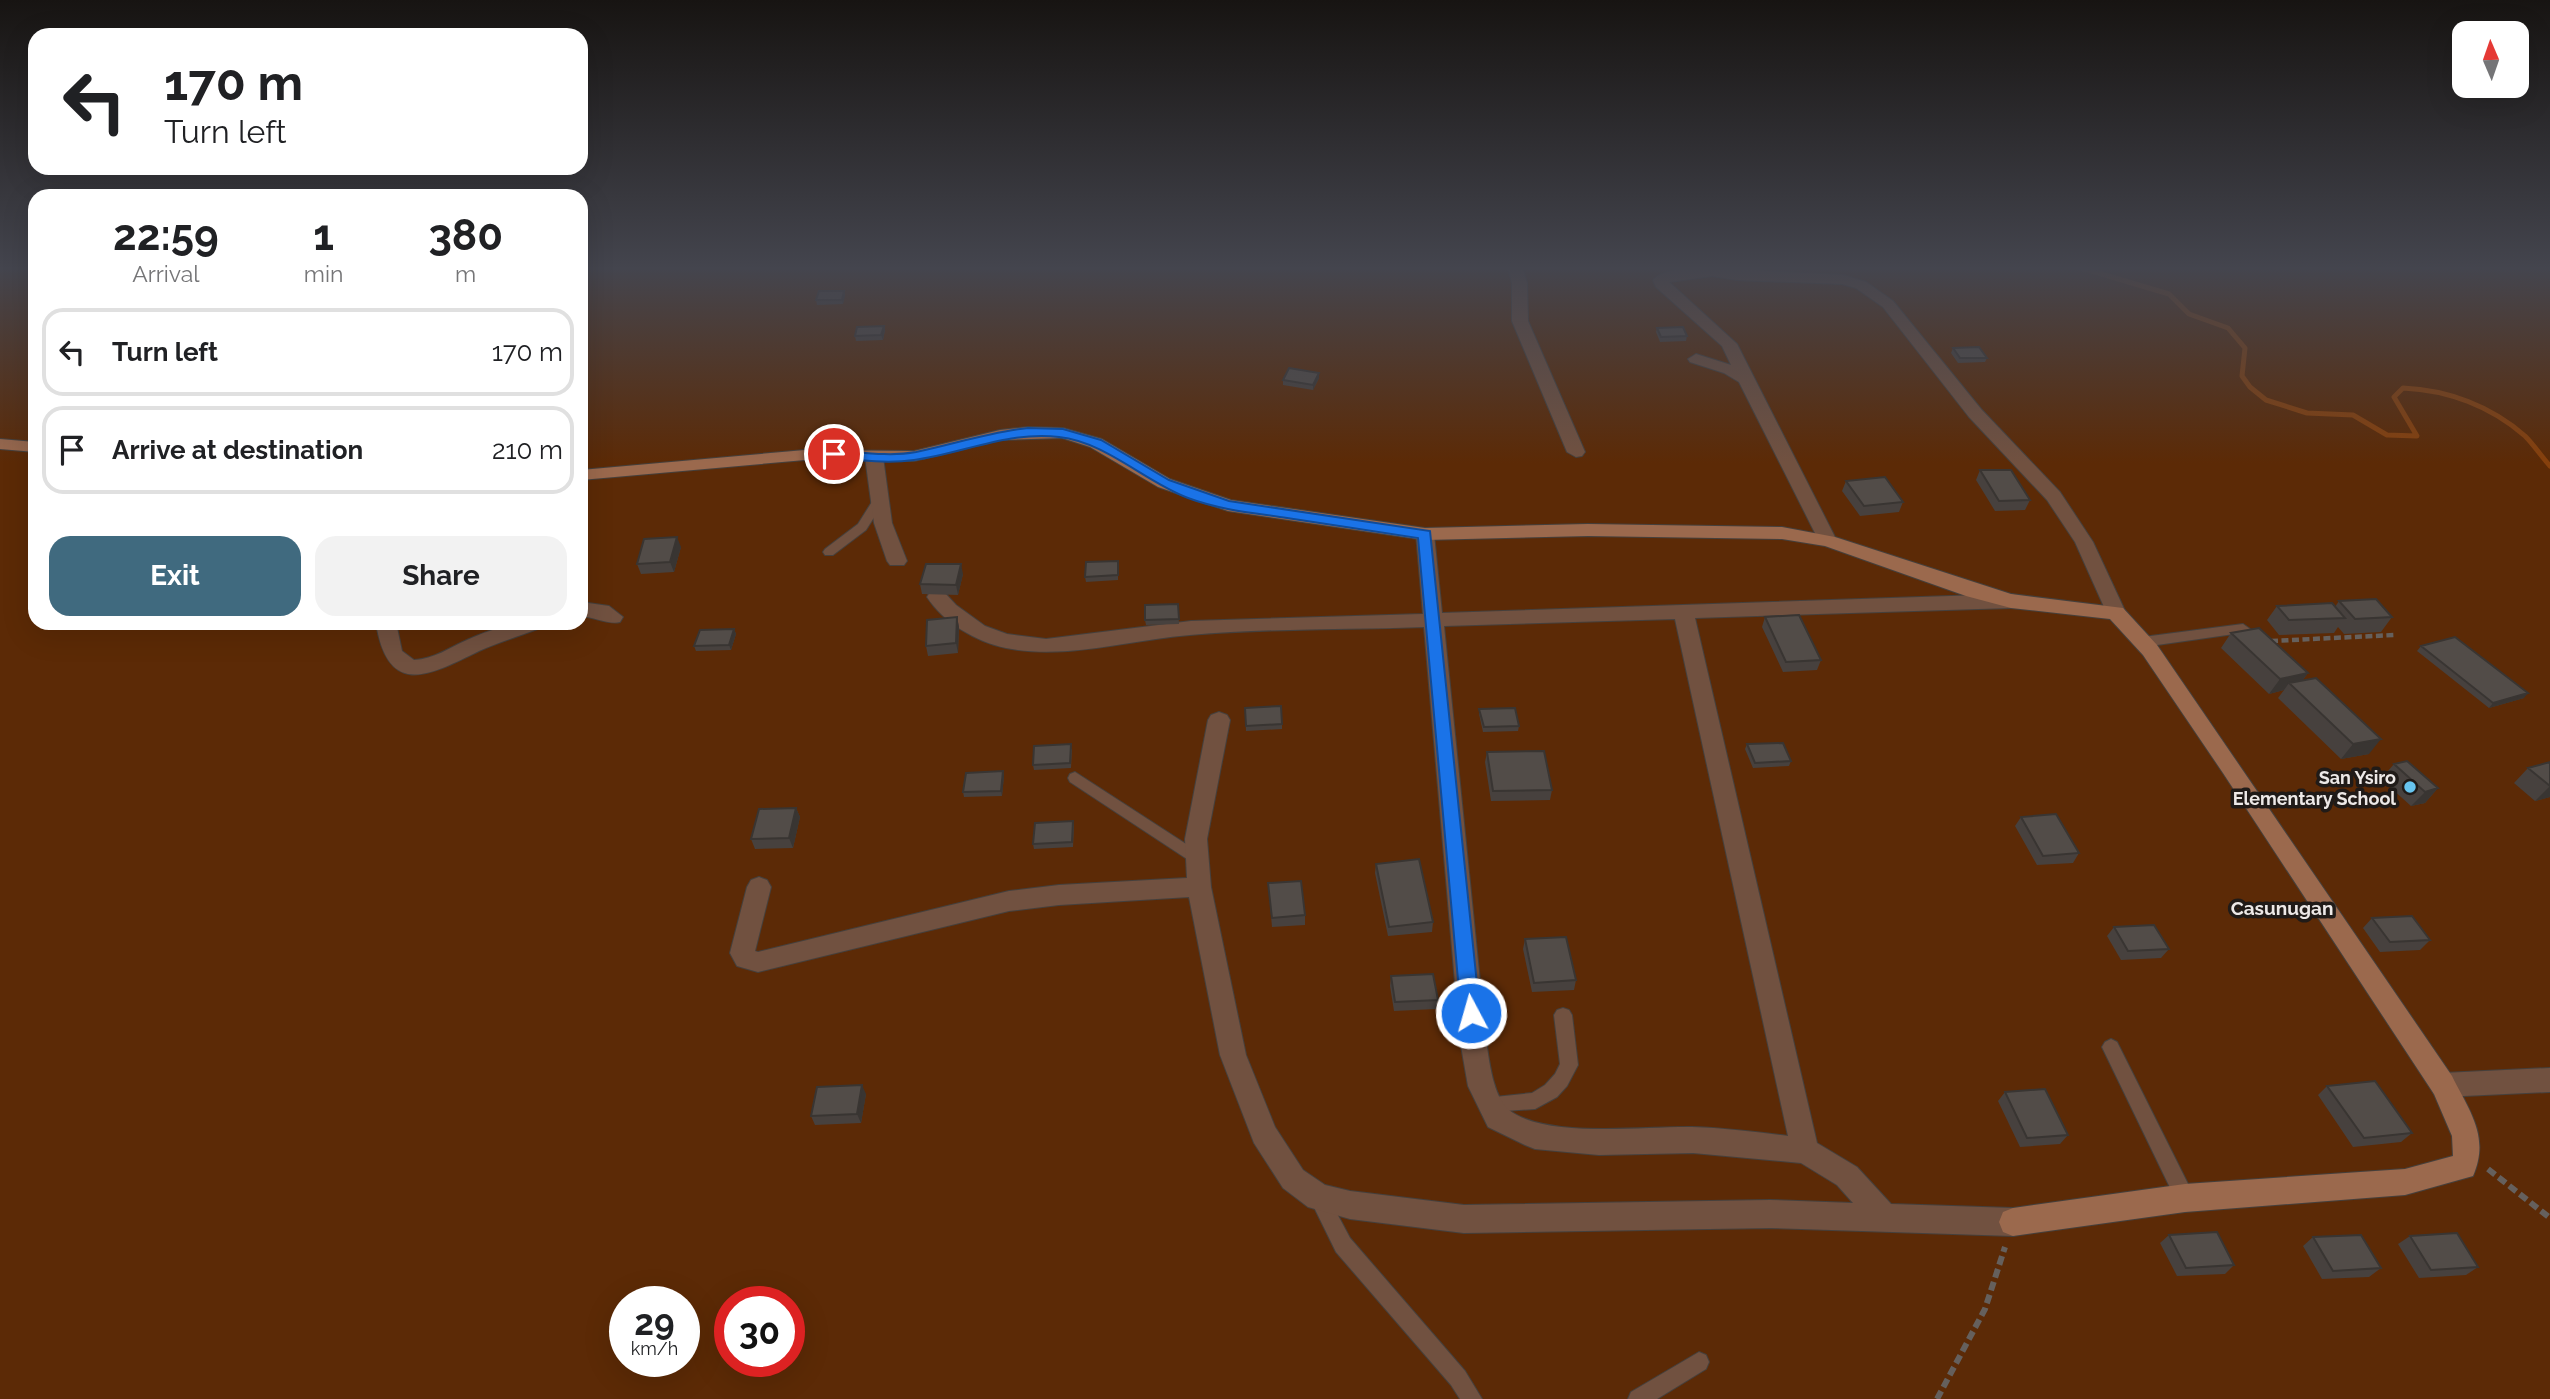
<!DOCTYPE html>
<style>
:root{--surface:#fff;--page:#f2f2f2;--text:#202124;--muted:#757577;--line:#e0e0e0;--accent:#406a7f}
body{margin:0;font-family:Raleway,sans-serif;background:var(--page);color:var(--text);height:100vh;display:flex;flex-direction:column;font-size:26px;white-space:nowrap}
*{box-sizing:border-box;margin:0}
p{font-size:23px;color:var(--muted)}
.icon{flex:none;width:38px;height:38px;fill:none;stroke:currentColor;stroke-width:2;stroke-linecap:round;stroke-linejoin:round}
.map{position:relative;flex:1;overflow:hidden}
.panel{position:absolute;left:28px;top:189px;width:560px;height:441px;display:flex;flex-direction:column;background:var(--surface);border-radius:21px;box-shadow:0 7px 28px #0002}
.panel>*{flex:none}
.top-card{position:absolute;left:28px;top:28px;width:560px;height:147px;border-radius:21px;box-shadow:0 7px 28px #0002;background:#fff;color:var(--text);overflow:hidden}
.needle{width:46px;rotate:358deg}
.buttons{position:absolute;left:2452px;top:21px;display:grid;gap:14px}
.buttons a{display:grid;place-items:center;width:77px;height:77px;border-radius:14px;background:var(--surface);box-shadow:0 7px 28px #0002;font-size:35px}
.speed{position:absolute;left:609px;top:1286px;display:flex;gap:14px;font-size:35px;font-weight:700;text-align:center}
.speed>*{display:grid;place-content:center;width:91px;height:91px;border-radius:50%;background:var(--surface);box-shadow:0 7px 28px #0002;line-height:1}
.speed small{font-size:18px;font-weight:400}
.speed .limit{border:10px solid #d22;background:#fff;color:#111}
.pin{position:absolute;display:grid;place-items:center;width:60px;height:60px;color:#fff;margin:-30px;border:4px solid #fff;border-radius:50%;box-shadow:0 2px 7px #0007}
.me{position:absolute;width:77px;margin:-38px;rotate:354deg;stroke-linejoin:round;filter:drop-shadow(0 0 5px #0008)}
.turn{display:flex;align-items:center;gap:24px;height:147px;padding:0 21px;font-size:32px}
.turn .icon{width:91px;height:91px;stroke-width:2.5}
.turn b{display:block;font-size:49px;line-height:60px}
.eta{display:flex;justify-content:space-evenly;align-items:center;height:119px;text-align:center}
.eta b{font-size:42px;font-weight:700;line-height:49px}
.action{display:flex;gap:14px;margin-top:auto;padding:14px 21px}
.action a{flex:1;height:80px;border-radius:21px;background:var(--accent);color:#fff;font-size:28px;font-weight:700;line-height:80px;text-align:center}
.action a+a{background:var(--page);color:var(--text)}
ul{padding:0;list-style:none}
li{display:flex;align-items:center;gap:21px;height:88px;margin:0 14px 10px;padding:0 7px;border:4px solid var(--line);border-radius:21px}
li div{flex:1}
li b{display:block;font-size:26px}
li em{font-style:normal}
.map>svg:first-child{display:block}
.green{fill:#5c2a06;fill-rule:evenodd}
.lines{fill:none;stroke-linecap:round;stroke-linejoin:round}
.stream{stroke:#86400c;stroke-width:5}
.lane-casing{stroke:#45403d;stroke-width:2}
.street-casing{stroke:#45403d;stroke-width:2}
.secondary-casing{stroke:#45403d;stroke-width:2}
.path-far1{stroke:#65605d;stroke-width:4.5;stroke-dasharray:7 3.5;stroke-linecap:butt}
.path{stroke:#65605d;stroke-width:6;stroke-dasharray:9 4.5;stroke-linecap:butt}
.lane{fill:#715140;fill-rule:evenodd}
.street{fill:#715140;fill-rule:evenodd}
.secondary{fill:#9b694d;fill-rule:evenodd}
.wall{fill:#47413e}
.shaded-wall{fill:#393532}
.building{fill:#524c48;stroke:#393532;stroke-width:2}
.route{fill:#1a73e8;stroke:#114b97;stroke-width:2}
.poi-dot{fill:#67c4ef;stroke:#201b18;stroke-width:2.5}
.labels{text-anchor:middle;dominant-baseline:central;stroke-width:7;stroke-linejoin:round;paint-order:stroke}
.poi-label{font-size:18px;font-weight:bold;fill:#ede9e7;stroke:#201b18;text-anchor:end}
.neighbourhood-label{font-size:19px;font-weight:bold;fill:#ede9e7;stroke:#201b18}
</style>
<div class="map">
<svg width="2550" height="1399" viewBox="0 0 2550 1399">
<rect width="100%" height="100%" fill="#2a2421"/>
<!-- green -->
<path class="green" d="M0,267H35V623H581V267H2550V1399H0ZM625,1302H684V1362H625ZM730,1302H789V1362H730Z"/>
<g class="lines">
<!-- stream -->
<path class="stream" d="M2078,267L2169,294L2189,314L2228,328L2245,348L2242,376L2250,387L2266,400L2307,413L2353,415L2387,435L2417,436L2394,397L2403,388C2448,390 2491,406 2525,436C2534,445 2541,456 2550,466"/>
<defs>
<path id="lane" d="M879,496L885,500L866,530L833,555H825L823,552L825,549L858,524L875,497Z
M2243,624L2250,629L2248,632L2143,647L2136,642L2143,637Z
M1075,772L1203,855L1206,859L1203,863L1198,865L1193,863L1070,782L1068,778L1070,774Z
M1563,1008L1569,1010L1572,1015L1578,1065L1567,1086L1557,1097L1535,1109L1491,1112L1485,1110L1482,1104L1485,1098L1532,1093L1545,1085L1555,1074L1560,1064L1554,1015L1557,1010Z
M2111,1039L2117,1042L2192,1192L2194,1198L2192,1204L2185,1207L2178,1204L2102,1047L2105,1042Z
M1318,1188L1325,1191L1350,1238L1465,1371L1482,1399H1460L1451,1385L1336,1252L1309,1197L1311,1191Z
M1699,1352L1706,1355L1709,1362L1706,1369L1657,1399H1628L1631,1392Z"/>
<path id="street" d="M1508,267H1522L1527,283L1528,321L1585,452L1582,456L1576,457L1567,452L1512,321V283Z
M1684,267L1843,275L1866,282L1893,301L1981,409L2060,492L2093,542L2126,613L2123,618H2109L2075,542L2047,500L1969,417L1883,307L1856,288L1842,284L1737,280L1712,276L1669,282L1737,344L1837,541L1835,545H1821L1739,382L1724,373L1690,362L1688,359L1696,354L1731,365L1722,346L1656,287L1653,280C1662,271 1674,270 1686,270Z
M874,452L883,457L892,523L907,561L904,565H890L887,561L874,523L865,457Z
M1425,528L1434,534L1442,613L2011,594L2018,596L2021,601L2018,606L2011,608L1695,618L1817,1143L1857,1167L1891,1204L2013,1208L2023,1212L2027,1222L2023,1232L2013,1236L1770,1228L1464,1233L1350,1219L1308,1207L1283,1188L1254,1143L1220,1055L1189,897L1059,905L1009,911L758,972L737,966L730,953L747,887L751,880L759,877L767,880L771,887L755,951L758,952L1009,891L1059,885L1187,878L1185,839L1208,720L1211,715L1219,712L1227,715L1230,720L1207,839L1211,887L1246,1055L1275,1127L1303,1170L1325,1185L1350,1191L1464,1205L1770,1200L1853,1203L1837,1185L1801,1163L1693,1153L1599,1155L1535,1149L1525,1145L1488,1127L1468,1086L1460,1040L1424,627C1346,630 1267,628 1190,635C1129,640 1066,660 1006,648C976,642 943,622 927,597L930,592H944L956,605L985,626L1007,634L1046,639L1191,621L1423,614L1416,534ZM1675,619L1788,1136C1756,1132 1724,1128 1692,1127C1646,1126 1546,1139 1509,1110C1493,1097 1489,1060 1486,1040L1444,626Z
M581,602L609,606L623,617L620,622C609,625 594,617 581,616Z
M376,623H396L402,651L414,660C434,659 449,648 467,640C493,628 514,623 543,623L540,628C520,636 499,642 479,651C430,675 388,699 376,623Z
M2550,1068V1092L2443,1097L2434,1094L2430,1085L2434,1076L2443,1073Z"/>
<path id="secondary" d="M1028,427L1063,428L1102,439L1170,479L1231,500L1425,528L1588,524L1782,527L1835,537L2011,594L2123,608L2157,645L2452,1076C2470,1112 2490,1137 2473,1176L2405,1195L2185,1212L2013,1236L2003,1232L1999,1222L2003,1212L2013,1208L2185,1184L2405,1169L2453,1156L2452,1136L2434,1094L2223,773L2143,655L2110,619L2011,608L1966,596L1825,546L1782,539L1588,536L1425,540L1228,511L1158,487L1090,447L1062,438L1000,440L914,461L805,460L581,480V470L805,450L914,451L1000,430Z
M0,439L35,442V452L0,449Z"/>
</defs>
<!-- lane casing -->
<use href="#lane" class="lane-casing"/>
<!-- street casing -->
<use href="#street" class="street-casing"/>
<!-- secondary casing -->
<use href="#secondary" class="secondary-casing"/>
<!-- path-far1 -->
<path class="path-far1" d="M2271,641L2394,635"/>
<!-- path -->
<path class="path" d="M2488,1169L2550,1218
M1937,1399L1985,1309L2005,1247"/>
<!-- lane -->
<use href="#lane" class="lane"/>
<!-- street -->
<use href="#street" class="street"/>
<!-- secondary -->
<use href="#secondary" class="secondary"/>
</g>
<!-- wall -->
<path class="wall" d="M844,291L845,295L843,304L817,305L816,300Z
M884,326L885,330L883,340L856,341L855,336Z
M1657,328L1687,336L1686,341L1660,342L1656,332Z
M1953,348L1987,358L1985,362L1958,363L1951,353Z
M1319,373V378L1313,390L1283,385V380Z
M1980,470L2030,500L2025,510L1995,511L1976,480Z
M1846,481L1903,502L1899,512L1860,516L1842,491Z
M681,547L674,572L641,574L637,564Z
M1118,561V580L1086,582L1085,577Z
M963,574L958,595L922,594L920,584Z
M2339,601L2392,617L2381,632L2344,634L2338,627L2334,633L2279,635L2267,620L2277,606L2335,607Z
M1178,604L1179,624L1146,625L1145,620Z
M957,617L959,627L958,653L928,656L926,646Z
M1765,617L1821,660L1817,670L1783,672L1762,627Z
M734,629L736,634L731,650L696,651L694,646Z
M2231,633L2308,673L2302,681L2369,754L2341,759L2278,698L2284,690L2269,694L2221,648Z
M2421,646L2524,698L2489,708L2417,651Z
M1245,708L1282,724V729L1246,731Z
M1479,709L1519,726L1518,731L1483,732L1479,714Z
M1747,744L1791,761L1789,766L1753,768L1745,749Z
M1072,749L1071,768L1034,770L1033,765Z
M1487,752L1552,790L1550,800L1491,801L1485,762Z
M2550,762V797L2535,801L2514,783L2528,768Z
M2394,764L2438,788L2425,803L2411,806L2381,779Z
M1003,771L1004,776L1002,796L964,797L963,792Z
M796,808L800,817L793,848L755,849L751,839Z
M2021,817L2079,853L2073,863L2037,865L2015,826Z
M1073,821L1074,826L1073,847L1034,849L1033,844Z
M1376,864L1433,922L1432,932L1388,936L1375,873Z
M1268,883L1305,915V925L1272,927Z
M2372,918L2430,940L2420,950L2380,952L2363,928Z
M2114,927L2169,949L2161,958L2121,960L2107,936Z
M1525,939L1576,980L1574,990L1532,992L1523,949Z
M1391,976L1438,1000L1436,1009L1394,1011L1390,986Z
M2327,1086L2412,1133L2401,1142L2353,1147L2318,1095Z
M2005,1092L2068,1135L2060,1144L2020,1147L1998,1101Z
M866,1094L861,1123L815,1125L811,1116Z
M2169,1235L2234,1265L2225,1274L2177,1276L2160,1243Z
M2410,1236L2478,1267L2466,1275L2419,1278L2398,1244Z
M2313,1237L2381,1268L2369,1277L2322,1279L2303,1246Z"/>
<!-- shaded-wall -->
<path class="shaded-wall" d="M844,291L845,295L843,304L842,300Z
M884,326L885,330L883,340L881,335Z
M1319,373V378L1313,390V385Z
M677,537L681,547L674,572L670,562Z
M961,564L963,574L958,595L956,585Z
M957,617L959,627L958,653L956,643Z
M734,629L736,634L731,650L729,645Z
M2308,673L2297,688L2289,683L2284,690L2269,694L2280,679Z
M2528,693L2524,698L2489,708L2493,703Z
M2381,739L2369,754L2341,759L2353,744Z
M1003,771L1004,776L1002,796L1001,791Z
M2550,786V797L2535,801Z
M2438,788L2425,803L2411,806L2425,792Z
M796,808L800,817L793,848L789,838Z
M862,1085L866,1094L861,1123L857,1114Z"/>
<!-- building -->
<path class="building" d="M819,291H844L842,300H816Z
M884,326L881,335L855,336L857,327Z
M1683,327L1687,336L1661,337L1657,328Z
M1979,347L1987,358H1960L1953,348Z
M1289,368L1319,373L1313,385L1283,380Z
M1980,470H2011L2030,500L1999,501Z
M1885,477L1903,502L1864,506L1846,481Z
M677,537L670,562L637,564L644,539Z
M1118,561V575L1085,577L1086,562Z
M926,564H961L956,585L920,584Z
M2376,599L2392,617L2355,619L2339,601Z
M2332,603L2345,618L2289,620L2277,606Z
M1178,604L1179,619L1145,620V605Z
M1799,615L1821,660L1786,662L1765,617Z
M957,617L956,643L926,646L927,620Z
M2259,628L2308,673L2280,679L2231,633Z
M734,629L729,645L694,646L700,630Z
M2455,637L2528,693L2493,703L2421,646Z
M2316,678L2381,739L2353,744L2289,683Z
M1281,706L1282,724L1246,726L1245,708Z
M1515,708L1519,726L1484,727L1479,709Z
M1783,743L1791,761L1755,763L1747,744Z
M1071,744L1070,763L1033,765L1034,746Z
M1544,751L1552,790L1493,791L1487,752Z
M2407,761L2438,788L2425,792L2394,764Z
M2550,762V786L2528,768Z
M1003,771L1001,791L963,792L966,773Z
M796,808L789,838L751,839L759,809Z
M2056,814L2079,853L2043,856L2021,817Z
M1073,821L1072,842L1033,844L1035,823Z
M1419,859L1433,922L1389,927L1376,864Z
M1301,881L1305,915L1272,918L1268,883Z
M2412,916L2430,940L2390,942L2372,918Z
M2154,925L2169,949L2128,951L2114,927Z
M1566,937L1576,980L1534,983L1525,939Z
M1433,974L1438,1000L1395,1002L1391,976Z
M2375,1081L2412,1133L2364,1138L2327,1086Z
M862,1085L857,1114L811,1116L817,1087Z
M2045,1089L2068,1135L2027,1138L2005,1092Z
M2217,1232L2234,1265L2186,1268L2169,1235Z
M2457,1233L2478,1267L2431,1270L2410,1236Z
M2361,1235L2381,1268L2333,1271L2313,1237Z"/>
<!-- sky -->
<linearGradient id="sky" x2="0" y2="1"><stop stop-color="#171412"/><stop offset="0.58" stop-color="#44454e"/><stop offset="1" stop-color="#44454e" stop-opacity="0"/></linearGradient>
<rect width="2550" height="463" fill="url(#sky)"/>
<!-- route -->
<path class="route" d="M1028,428L1063,429L1101,440L1169,480L1229,501L1430,531L1480,1013L1477,1019L1471,1022L1464,1019L1461,1013L1418,538C1374,531 1331,525 1287,518C1254,513 1220,510 1188,498C1145,482 1106,442 1059,437C1008,431 964,453 914,460C887,464 860,460 834,458L827,454L834,450C861,452 889,457 916,452C954,444 990,432 1028,428Z"/>
<!-- markers -->
<circle class="poi-dot" cx="2410" cy="787" r="7"/>
<g class="labels">
<!-- poi labels -->
<g class="poi-label">
<text x="2396" y="777">San Ysiro<tspan x="2396" dy="21">Elementary School</tspan></text>
</g>
<!-- neighbourhood labels -->
<g class="neighbourhood-label">
<text x="2282" y="908">Casunugan</text>
</g>
</g>
</svg>
<div class="buttons">
<a><svg class="needle" viewBox="-14 -14 28 28"><path d="M0-13l5 13h-10z" fill="#e53935"/><path d="M0 13l5-13h-10z" fill="#757577"/></svg></a>
</div>
<div class="speed"><div>29<small>km/h</small></div><div class="limit">30</div></div>
<div class="pin" style="left:834px;top:454px;background:#d93025"><svg class="icon" aria-label="arrive" viewBox="0 0 24 24"><path d="M6 21V4h12l-3 4 3 4H6"/></svg></div>
<svg class="me" style="left:1471px;top:1013px" viewBox="-20 -20 40 40"><circle r="17" fill="#1a73e8" stroke="#fff" stroke-width="3"/><path d="M0-11L8 9 0 5-8 9z" fill="#fff"/></svg>
<div class="top-card">
<div class="turn"><svg class="icon" aria-label="left" viewBox="0 0 24 24"><path d="M17 20v-9H6M10 6l-5 5 5 5"/></svg><div><b>170 m</b>Turn left</div></div>
</div>
<section class="panel">
<div class="eta">
<div><b>22:59</b><p>Arrival</p></div>
<div><b>1</b><p>min</p></div>
<div><b>380</b><p>m</p></div>
</div>
<ul>
<li><svg class="icon" aria-label="left" viewBox="0 0 24 24"><path d="M17 20v-9H6M10 6l-5 5 5 5"/></svg><div><b>Turn left</b></div><em>170 m</em></li>
<li><svg class="icon" aria-label="arrive" viewBox="0 0 24 24"><path d="M6 21V4h12l-3 4 3 4H6"/></svg><div><b>Arrive at destination</b></div><em>210 m</em></li>
</ul>
<div class="action"><a>Exit</a><a>Share</a></div>
</section>
</div>
